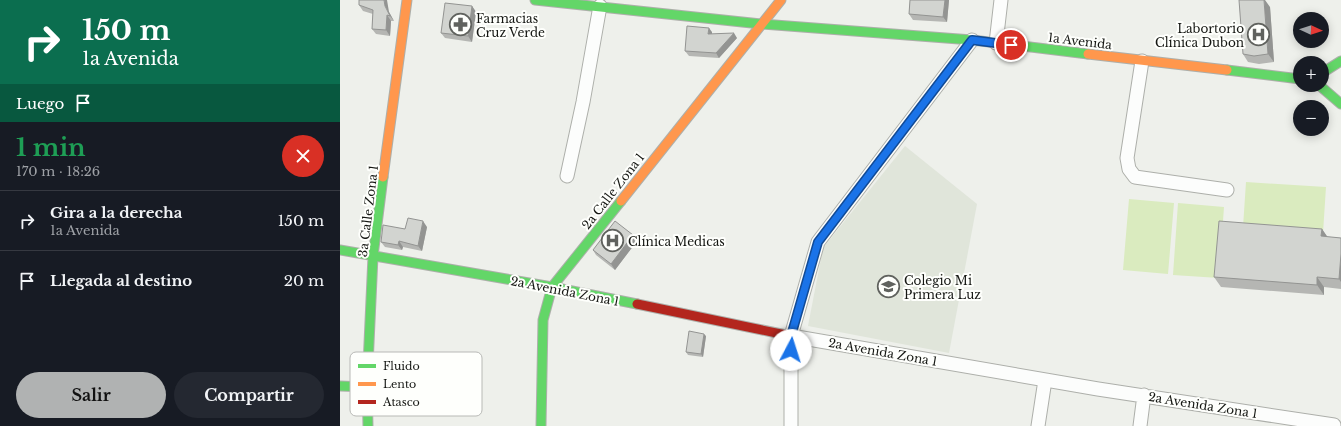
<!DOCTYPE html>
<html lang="es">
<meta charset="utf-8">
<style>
:root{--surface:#171b24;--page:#242831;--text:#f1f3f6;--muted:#9ea1a6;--line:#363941;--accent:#b0b2b2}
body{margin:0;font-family:"Libre Baskerville",serif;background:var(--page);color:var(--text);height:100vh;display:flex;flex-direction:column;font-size:15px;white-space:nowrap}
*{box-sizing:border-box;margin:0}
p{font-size:13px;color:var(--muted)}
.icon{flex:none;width:22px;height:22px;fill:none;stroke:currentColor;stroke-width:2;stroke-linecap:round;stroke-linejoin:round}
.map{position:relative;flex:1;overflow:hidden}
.sheet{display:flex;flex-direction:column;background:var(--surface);width:340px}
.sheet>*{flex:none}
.guide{background:#0b6e4f;color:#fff;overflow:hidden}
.needle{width:26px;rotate:93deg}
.buttons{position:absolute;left:953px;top:12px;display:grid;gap:8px}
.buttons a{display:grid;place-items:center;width:36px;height:36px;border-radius:50%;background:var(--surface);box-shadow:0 2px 10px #0003;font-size:20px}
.pin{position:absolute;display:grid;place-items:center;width:34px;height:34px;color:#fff;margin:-17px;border:2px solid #fff;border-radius:50%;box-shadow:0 1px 4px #0007}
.me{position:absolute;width:44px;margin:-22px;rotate:5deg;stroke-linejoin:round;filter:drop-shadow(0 0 3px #0008)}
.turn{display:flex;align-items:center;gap:14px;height:84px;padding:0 16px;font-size:18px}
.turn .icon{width:52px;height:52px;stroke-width:2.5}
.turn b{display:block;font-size:28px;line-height:34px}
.then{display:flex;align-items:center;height:38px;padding:0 16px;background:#0003;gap:8px;font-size:15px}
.round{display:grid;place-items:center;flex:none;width:42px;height:42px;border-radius:21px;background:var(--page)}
.summary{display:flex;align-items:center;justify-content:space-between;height:68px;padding:0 16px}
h1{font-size:24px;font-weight:800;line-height:30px;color:#1e9e55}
.button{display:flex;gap:8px;margin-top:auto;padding:8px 16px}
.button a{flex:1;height:46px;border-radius:24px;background:var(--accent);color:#111;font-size:16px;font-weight:800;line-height:46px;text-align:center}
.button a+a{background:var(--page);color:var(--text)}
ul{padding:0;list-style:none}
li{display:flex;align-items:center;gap:12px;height:60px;padding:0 16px;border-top:1px solid var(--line)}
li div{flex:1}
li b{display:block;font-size:15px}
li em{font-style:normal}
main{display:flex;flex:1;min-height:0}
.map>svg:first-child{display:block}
.built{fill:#e0e5da}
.pitch{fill:#daebbf}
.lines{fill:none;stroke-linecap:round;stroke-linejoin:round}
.street-casing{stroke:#adafaa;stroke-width:15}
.fast-casing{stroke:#adafaa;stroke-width:11}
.slow-casing{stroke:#adafaa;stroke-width:11}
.jam-casing{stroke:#adafaa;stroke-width:11}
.street{stroke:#fcfdfc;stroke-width:13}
.fast{stroke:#63d668;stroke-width:9}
.slow{stroke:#ff974d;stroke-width:9}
.jam{stroke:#b3261e;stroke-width:9}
.wall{fill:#b5b6b3}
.shaded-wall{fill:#939492}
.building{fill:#d2d4d0;stroke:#939492}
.route-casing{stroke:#114b97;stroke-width:10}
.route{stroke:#1a73e8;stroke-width:7}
.labels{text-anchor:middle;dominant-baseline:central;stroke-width:4;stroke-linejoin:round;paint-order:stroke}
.poi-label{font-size:12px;fill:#141612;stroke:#fefffc;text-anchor:start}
.street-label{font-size:12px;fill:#141612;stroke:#fefffc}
.key{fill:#fefffc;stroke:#b8b9b6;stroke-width:1}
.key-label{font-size:11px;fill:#141612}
</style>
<main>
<section class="sheet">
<div class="guide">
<div class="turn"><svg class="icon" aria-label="right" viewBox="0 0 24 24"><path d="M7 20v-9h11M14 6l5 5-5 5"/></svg><div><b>150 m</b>1a Avenida</div></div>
<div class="then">Luego<svg class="icon" aria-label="arrive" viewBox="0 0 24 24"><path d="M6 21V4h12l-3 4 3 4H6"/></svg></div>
</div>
<div class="summary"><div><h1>1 min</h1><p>170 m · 18:26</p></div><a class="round" style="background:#d93025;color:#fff"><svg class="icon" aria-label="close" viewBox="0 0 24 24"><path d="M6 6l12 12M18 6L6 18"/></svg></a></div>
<ul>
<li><svg class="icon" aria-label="right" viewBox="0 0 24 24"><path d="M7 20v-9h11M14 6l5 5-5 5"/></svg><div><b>Gira a la derecha</b><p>1a Avenida</p></div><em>150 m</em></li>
<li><svg class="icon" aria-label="arrive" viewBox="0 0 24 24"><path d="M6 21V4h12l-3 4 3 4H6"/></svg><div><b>Llegada al destino</b></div><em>20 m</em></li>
</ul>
<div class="button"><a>Salir</a><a>Compartir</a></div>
</section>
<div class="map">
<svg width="1001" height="426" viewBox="0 0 1001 426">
<rect width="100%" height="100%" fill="#eef0eb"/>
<!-- built -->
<path class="built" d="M565,146L637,204L609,353L468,326L483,248Z"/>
<!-- pitch -->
<path class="pitch" d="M906,182L986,187L983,233L903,227Z
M789,199L834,203L828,274L783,270Z
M838,203L884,207L879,278L833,275Z"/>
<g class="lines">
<defs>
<path id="street" d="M656,43L661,0
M802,61L787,158L789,169L795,177L887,190
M227,176L243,102L260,6
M451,336L758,389L994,425
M451,426V336L478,242L632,40
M698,426L705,380
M800,426L804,395"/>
<path id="fast" d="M195,0L421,24L632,40L748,54
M887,70L960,79
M982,73L1001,61
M979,85L1001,104
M0,250L212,287L297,304
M0,386L27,387
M28,426L27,387L33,256L43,177
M201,426L203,320L212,287L281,201"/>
<path id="slow" d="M748,54L887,70
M43,177L67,0
M281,201L441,0"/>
<path id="jam" d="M297,304L451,336"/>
</defs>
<!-- street casing -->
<use href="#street" class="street-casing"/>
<!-- fast casing -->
<use href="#fast" class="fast-casing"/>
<!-- slow casing -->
<use href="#slow" class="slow-casing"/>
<!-- jam casing -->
<use href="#jam" class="jam-casing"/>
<!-- street -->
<use href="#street" class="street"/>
<!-- fast -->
<use href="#fast" class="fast"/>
<!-- slow -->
<use href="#slow" class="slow"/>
<!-- jam -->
<use href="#jam" class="jam"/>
</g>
<!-- wall -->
<path class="wall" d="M570,0H609L607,22L573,20L569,14Z
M19,5L49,12L54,21H51L50,36L36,34L32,29L33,14L23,11Z
M132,6L136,12L132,42L105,38L101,33Z
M930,7L934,62L919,64L908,62L903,54Z
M372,32V34L397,38L379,58L349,56L345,51Z
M87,227L82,251L63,247L62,250L45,247L41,242L65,229Z
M982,229L987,237L1001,238V289L984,287V295L881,287L874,277Z
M293,235L297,241L275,270L256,255L253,250Z
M366,336L363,357L348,355L346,352Z"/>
<!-- shaded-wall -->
<path class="shaded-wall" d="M44,0H47L49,12L54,21L50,16L45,6Z
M605,0H609L607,22L603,17Z
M924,0H925L930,7L934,62L928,54Z
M132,6L136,12L132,42L128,36Z
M47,15L51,21L50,36L46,30Z
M369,28L372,32V39L368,34Z
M394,33L397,38L379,58L376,53Z
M83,221L87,227L82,251L78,246Z
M982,229L989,239L981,236Z
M293,235L297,241L275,270L271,264Z
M59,241L63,247L62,250L58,245Z
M1001,254V282L999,279Z
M977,277L984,287V295L977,285Z
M364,334L366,336L363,357L361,354Z"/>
<!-- building -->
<path class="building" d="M19,0H44L45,6L50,16L47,15L46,30L32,29L33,10L19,5Z
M570,0H605L603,17L569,14Z
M899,0H924L928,54L914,56L903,54Z
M105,3L132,6L128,36L101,33Z
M347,26L369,28L368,34L394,33L376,53L345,51Z
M68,218L83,221L78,246L59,241L58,245L41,242L43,225L65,229Z
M275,221L293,235L271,264L253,250Z
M879,221L982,229L981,236L1001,238V254L999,279L977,277V285L874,277Z
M349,331L364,334L361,354L346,352Z"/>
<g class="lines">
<defs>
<path id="route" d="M451,350V336L478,242L632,40L671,45"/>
</defs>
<!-- route casing -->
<use href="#route" class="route-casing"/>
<!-- route -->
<use href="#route" class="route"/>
</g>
<!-- icons -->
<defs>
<symbol id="pharmacy-ring" viewBox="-11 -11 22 22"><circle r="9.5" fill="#fefffc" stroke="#60625e" stroke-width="1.5"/><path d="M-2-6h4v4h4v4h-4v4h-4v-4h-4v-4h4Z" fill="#60625e"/></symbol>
<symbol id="hospital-ring" viewBox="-11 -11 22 22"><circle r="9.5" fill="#fefffc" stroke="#60625e" stroke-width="1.5"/><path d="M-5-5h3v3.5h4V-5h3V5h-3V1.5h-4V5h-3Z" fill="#60625e"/></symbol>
<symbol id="university-ring" viewBox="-11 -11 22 22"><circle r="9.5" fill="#fefffc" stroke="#60625e" stroke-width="1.5"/><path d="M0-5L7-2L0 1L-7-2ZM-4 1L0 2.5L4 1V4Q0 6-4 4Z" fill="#60625e"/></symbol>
</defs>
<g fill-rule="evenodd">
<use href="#pharmacy-ring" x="108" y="12" width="25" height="25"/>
<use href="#hospital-ring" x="906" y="22" width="25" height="25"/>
<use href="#hospital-ring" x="260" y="228" width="25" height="25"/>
<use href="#university-ring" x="536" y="274" width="25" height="25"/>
</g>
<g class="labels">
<!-- poi labels -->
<g class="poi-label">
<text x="136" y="18">Farmacias<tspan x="136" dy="14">Cruz Verde</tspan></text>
<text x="904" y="28" text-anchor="end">Labortorio<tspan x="904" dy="14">Clínica Dubon</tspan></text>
<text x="288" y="241">Clínica Medicas</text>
<text x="564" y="280">Colegio Mi<tspan x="564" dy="14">Primera Luz</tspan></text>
</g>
<!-- street labels -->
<g class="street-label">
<text transform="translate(740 41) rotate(7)">1a Avenida</text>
<text transform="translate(273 191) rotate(-52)">2a Calle Zona 1</text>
<text transform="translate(28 211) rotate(-83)">3a Calle Zona 1</text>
<text transform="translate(225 291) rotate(11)">2a Avenida Zona 1</text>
<text transform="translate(543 352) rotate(10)">2a Avenida Zona 1</text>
<text transform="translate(863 405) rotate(9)">2a Avenida Zona 1</text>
</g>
</g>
<!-- legend -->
<rect x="10" y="352" width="132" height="64" rx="6" class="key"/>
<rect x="18" y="364" width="18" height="4" fill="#63d668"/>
<rect x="18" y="382" width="18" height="4" fill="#ff974d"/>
<rect x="18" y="400" width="18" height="4" fill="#b3261e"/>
<g class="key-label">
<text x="43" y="370">Fluido</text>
<text x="43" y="388">Lento</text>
<text x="43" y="406">Atasco</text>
</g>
</svg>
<div class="buttons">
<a><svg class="needle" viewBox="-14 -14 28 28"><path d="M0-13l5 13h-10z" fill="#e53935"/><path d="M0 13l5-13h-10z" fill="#9ea1a6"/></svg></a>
<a>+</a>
<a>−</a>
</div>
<div class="pin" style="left:671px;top:45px;background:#d93025"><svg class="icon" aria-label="arrive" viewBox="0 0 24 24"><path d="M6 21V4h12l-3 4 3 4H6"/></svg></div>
<svg class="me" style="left:451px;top:350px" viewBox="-20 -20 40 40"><circle r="19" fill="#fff"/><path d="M0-13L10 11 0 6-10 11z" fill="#1a73e8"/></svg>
</div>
</main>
